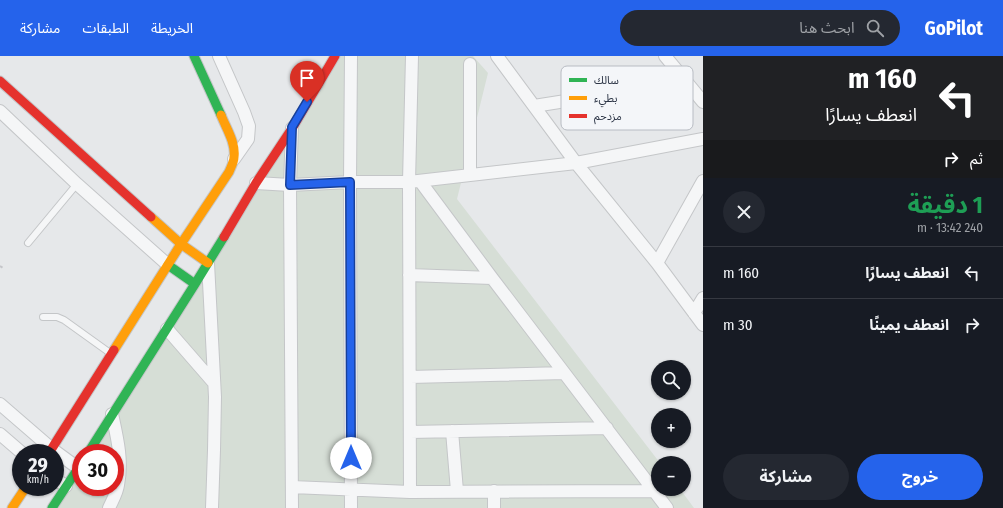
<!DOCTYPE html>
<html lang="ar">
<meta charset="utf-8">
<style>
:root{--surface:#171b24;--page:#242831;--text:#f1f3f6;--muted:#9ea1a6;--line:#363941;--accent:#2563eb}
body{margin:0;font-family:"Fira Sans Condensed","Noto Sans Arabic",sans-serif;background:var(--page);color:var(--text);direction:rtl;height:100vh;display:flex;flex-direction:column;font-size:15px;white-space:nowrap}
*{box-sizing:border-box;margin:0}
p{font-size:13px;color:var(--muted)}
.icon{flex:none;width:22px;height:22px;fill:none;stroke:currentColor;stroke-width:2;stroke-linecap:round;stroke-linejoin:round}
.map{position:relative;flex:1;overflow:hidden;direction:ltr}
.side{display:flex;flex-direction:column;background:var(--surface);width:300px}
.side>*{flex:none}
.top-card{background:#202124;color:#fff;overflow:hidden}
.controls{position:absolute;left:651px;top:304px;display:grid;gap:8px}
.controls a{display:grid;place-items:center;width:40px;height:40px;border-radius:50%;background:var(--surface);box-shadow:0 1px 3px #0004;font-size:20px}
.speed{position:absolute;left:12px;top:388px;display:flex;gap:8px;font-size:20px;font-weight:700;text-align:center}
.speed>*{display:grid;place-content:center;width:52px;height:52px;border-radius:50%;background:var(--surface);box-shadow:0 1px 3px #0004;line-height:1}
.speed small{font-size:10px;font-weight:400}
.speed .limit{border:6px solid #d22;background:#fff;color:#111}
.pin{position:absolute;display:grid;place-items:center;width:34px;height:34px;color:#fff;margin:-41px -17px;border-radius:50% 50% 50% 0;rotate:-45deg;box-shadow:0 0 4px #0007}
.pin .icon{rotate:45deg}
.me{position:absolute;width:44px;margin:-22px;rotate:0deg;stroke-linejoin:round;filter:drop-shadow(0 0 3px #0008)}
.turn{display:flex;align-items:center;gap:14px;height:84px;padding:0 20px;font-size:18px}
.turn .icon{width:52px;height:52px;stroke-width:2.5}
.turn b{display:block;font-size:28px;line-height:34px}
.then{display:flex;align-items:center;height:38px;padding:0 20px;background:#0003;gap:8px;font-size:15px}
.round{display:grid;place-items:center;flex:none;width:42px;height:42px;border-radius:21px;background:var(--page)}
.overview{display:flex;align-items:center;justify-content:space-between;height:68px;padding:0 20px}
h1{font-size:24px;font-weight:700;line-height:30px;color:#1e9e55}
.primary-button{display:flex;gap:8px;margin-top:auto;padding:8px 20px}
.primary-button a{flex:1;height:46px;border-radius:24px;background:var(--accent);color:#fff;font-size:16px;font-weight:700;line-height:46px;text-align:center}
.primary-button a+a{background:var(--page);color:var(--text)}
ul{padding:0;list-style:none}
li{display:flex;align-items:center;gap:12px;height:52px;padding:0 20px;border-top:1px solid var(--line)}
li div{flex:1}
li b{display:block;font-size:15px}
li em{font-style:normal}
header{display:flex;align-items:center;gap:24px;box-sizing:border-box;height:56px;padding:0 20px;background:var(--accent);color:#fff}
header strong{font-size:19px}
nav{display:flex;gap:22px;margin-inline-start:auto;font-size:14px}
.search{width:280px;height:36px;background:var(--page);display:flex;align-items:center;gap:10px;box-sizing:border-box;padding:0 14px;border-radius:22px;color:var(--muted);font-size:15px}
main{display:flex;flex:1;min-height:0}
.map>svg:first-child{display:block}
.green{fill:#d6ded6}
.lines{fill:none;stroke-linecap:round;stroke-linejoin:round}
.lane-casing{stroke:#c4c6c8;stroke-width:8}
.street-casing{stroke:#c4c6c8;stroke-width:14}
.fast-casing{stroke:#c4c6c8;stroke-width:11}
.slow-casing{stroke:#c4c6c8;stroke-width:11}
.jam-casing{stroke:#c4c6c8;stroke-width:11}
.path{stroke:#c5c6ca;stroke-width:2;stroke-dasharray:3 3;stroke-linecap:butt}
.lane{stroke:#f5f6f7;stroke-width:6}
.street{stroke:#f5f6f7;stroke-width:12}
.fast{stroke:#30b455;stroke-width:9}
.slow{stroke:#ff9f0a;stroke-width:9}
.jam{stroke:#e5322d;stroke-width:9}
.route-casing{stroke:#184099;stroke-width:10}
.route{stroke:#2563eb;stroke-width:7}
.key{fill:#f4f6f9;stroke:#b8bcc3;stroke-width:1}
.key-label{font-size:11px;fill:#2b3445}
</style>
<header>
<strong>GoPilot</strong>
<div class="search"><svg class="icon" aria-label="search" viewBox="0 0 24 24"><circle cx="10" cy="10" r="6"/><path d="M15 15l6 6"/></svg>ابحث هنا</div>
<nav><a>الخريطة</a><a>الطبقات</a><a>مشاركة</a></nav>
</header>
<main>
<section class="side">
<div class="top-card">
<div class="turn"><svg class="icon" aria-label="left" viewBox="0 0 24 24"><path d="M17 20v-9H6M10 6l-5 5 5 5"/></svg><div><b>160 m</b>انعطف يسارًا</div></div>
<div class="then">ثم<svg class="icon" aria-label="right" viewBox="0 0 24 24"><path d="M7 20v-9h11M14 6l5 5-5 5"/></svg></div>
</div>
<div class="overview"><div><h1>1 دقيقة</h1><p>240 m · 13:42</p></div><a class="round"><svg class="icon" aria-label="close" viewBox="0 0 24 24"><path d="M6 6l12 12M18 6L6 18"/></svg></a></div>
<ul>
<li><svg class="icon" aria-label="left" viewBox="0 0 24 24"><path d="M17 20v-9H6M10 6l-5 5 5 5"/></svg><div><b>انعطف يسارًا</b></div><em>160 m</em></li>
<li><svg class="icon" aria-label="right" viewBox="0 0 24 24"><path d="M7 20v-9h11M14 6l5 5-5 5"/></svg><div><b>انعطف يمينًا</b></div><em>30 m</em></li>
</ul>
<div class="primary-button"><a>خروج</a><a>مشاركة</a></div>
</section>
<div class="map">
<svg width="703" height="452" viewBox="0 0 703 452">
<rect width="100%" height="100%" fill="#e6e8ea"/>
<!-- green -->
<path class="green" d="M332,0H473L488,17L457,143L660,407H658V433H680L694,452H53L81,409V431H115V397H89Z"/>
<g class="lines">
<defs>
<path id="lane" d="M28,187L77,128
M43,261H57L64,264L110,297"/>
<path id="street" d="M219,0L244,56L249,70L248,83L234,103
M497,0L576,107L657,207L703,269
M665,0L703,46
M470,8V119
M534,50L686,26
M0,55L77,128L168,209
M420,125L492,222L667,452
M256,127L290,129L350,126H409L576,107L703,83
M208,207L215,341L214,394L212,452
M657,207L703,125
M409,219L492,222
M694,257L703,242
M167,273L214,327
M410,321L564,317
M0,348L52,393L78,412
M452,375L457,435
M410,376L607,372
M0,378L22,397
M55,423L66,430
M292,431L410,436L654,435
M410,436L409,126L412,0
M109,452C112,445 117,437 118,429C123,405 117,381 112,358
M292,452L290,129L292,72
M351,452L350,126L351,0
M494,452V435"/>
<path id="fast" d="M194,0L221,59
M168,209L195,228
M88,397L195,228L224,181
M52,452L81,408"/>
<path id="slow" d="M151,161L181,188L208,207
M114,294L181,188L229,116C231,111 234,106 234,101C236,87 226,72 221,59
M12,452L26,431"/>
<path id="jam" d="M0,25L151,161
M224,181L256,127L293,71L335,0
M49,397L114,294"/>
</defs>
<!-- lane casing -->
<use href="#lane" class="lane-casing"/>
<!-- street casing -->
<use href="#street" class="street-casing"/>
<!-- fast casing -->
<use href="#fast" class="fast-casing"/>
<!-- slow casing -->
<use href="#slow" class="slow-casing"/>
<!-- jam casing -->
<use href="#jam" class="jam-casing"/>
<!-- path -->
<path class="path" d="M0,210L3,212"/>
<!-- lane -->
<use href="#lane" class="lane"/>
<!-- street -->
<use href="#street" class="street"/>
<!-- fast -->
<use href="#fast" class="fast"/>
<!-- slow -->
<use href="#slow" class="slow"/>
<!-- jam -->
<use href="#jam" class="jam"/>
</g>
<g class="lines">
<defs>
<path id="route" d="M307,46L292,71L290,129L350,126L351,402"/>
</defs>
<!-- route casing -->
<use href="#route" class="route-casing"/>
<!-- route -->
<use href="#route" class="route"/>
</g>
<!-- legend -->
<rect x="561" y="10" width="132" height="64" rx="6" class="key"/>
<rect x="569" y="22" width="18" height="4" fill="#30b455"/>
<rect x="569" y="40" width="18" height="4" fill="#ff9f0a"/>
<rect x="569" y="58" width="18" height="4" fill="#e5322d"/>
<g class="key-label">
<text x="594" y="28">سالك</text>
<text x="594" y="46">بطيء</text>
<text x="594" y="64">مزدحم</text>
</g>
</svg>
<div class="controls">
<a><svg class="icon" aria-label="search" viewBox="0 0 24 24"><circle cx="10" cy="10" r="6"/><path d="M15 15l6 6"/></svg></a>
<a>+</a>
<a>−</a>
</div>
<div class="speed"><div>29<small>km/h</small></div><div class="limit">30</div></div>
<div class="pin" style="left:307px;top:46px;background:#d93025"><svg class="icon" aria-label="arrive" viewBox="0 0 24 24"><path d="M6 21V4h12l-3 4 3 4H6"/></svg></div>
<svg class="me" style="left:351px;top:402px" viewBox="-20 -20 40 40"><circle r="19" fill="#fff"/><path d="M0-13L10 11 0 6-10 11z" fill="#2563eb"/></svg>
</div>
</main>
